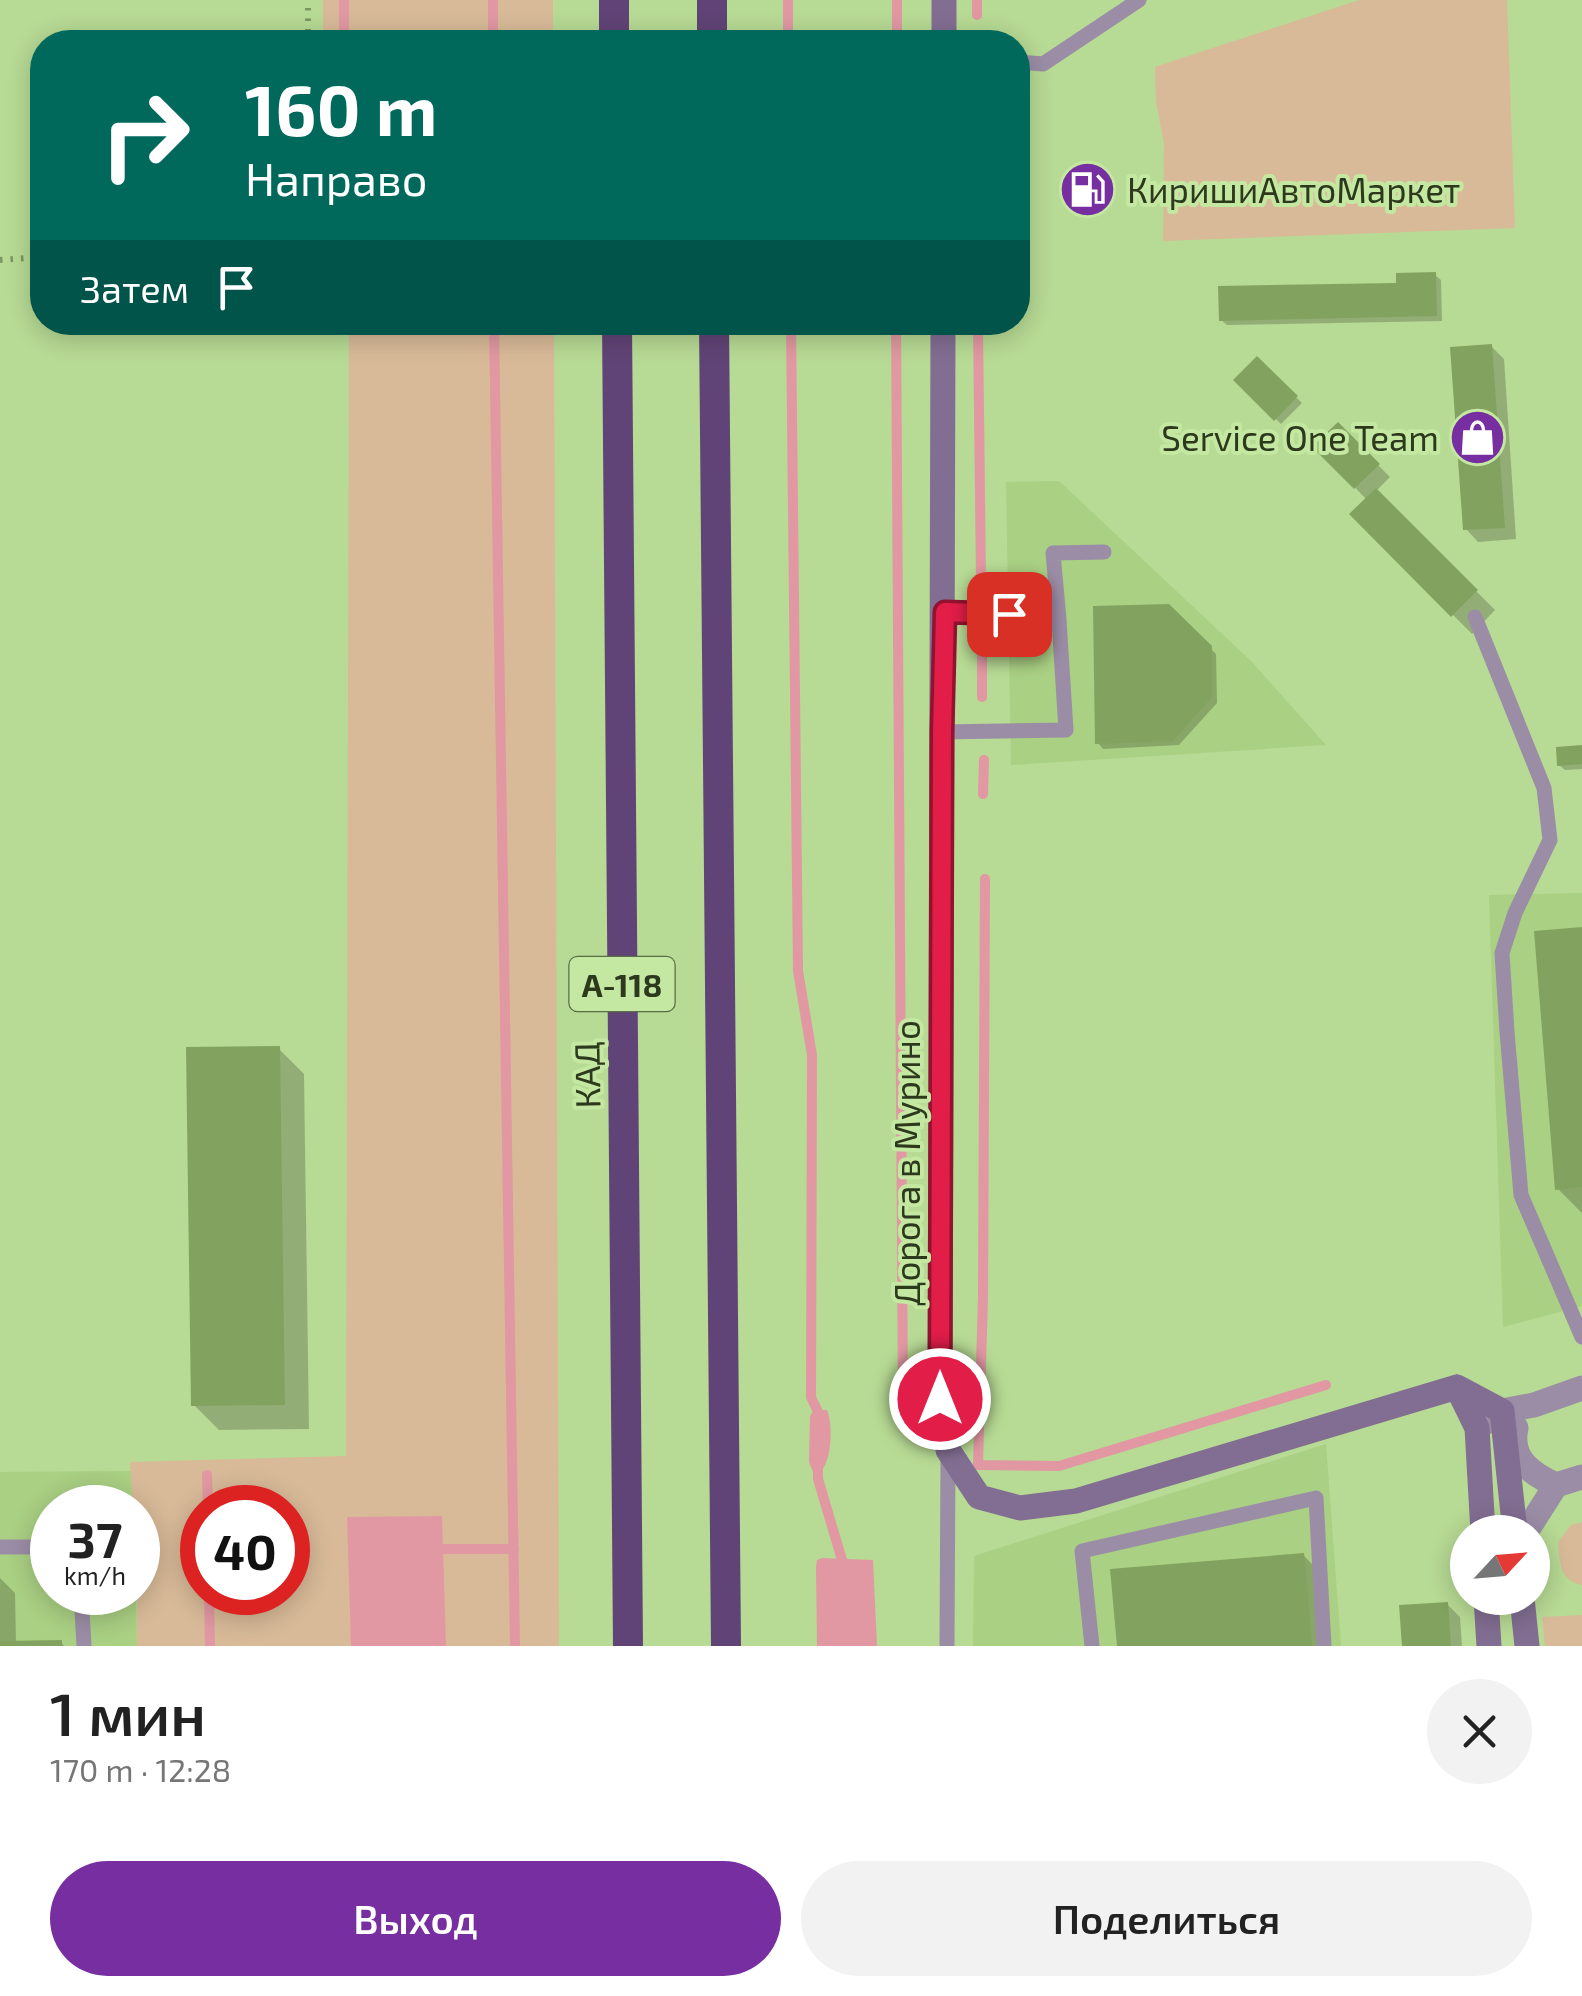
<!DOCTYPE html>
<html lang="ru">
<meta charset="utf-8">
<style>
:root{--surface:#fff;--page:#f2f2f2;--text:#222;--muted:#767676;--accent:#762ea1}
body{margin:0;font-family:"Exo 2",sans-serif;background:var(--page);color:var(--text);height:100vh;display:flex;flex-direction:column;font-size:38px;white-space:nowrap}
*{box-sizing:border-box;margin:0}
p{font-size:32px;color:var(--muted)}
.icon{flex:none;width:55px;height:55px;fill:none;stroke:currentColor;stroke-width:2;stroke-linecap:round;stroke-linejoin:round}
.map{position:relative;height:1646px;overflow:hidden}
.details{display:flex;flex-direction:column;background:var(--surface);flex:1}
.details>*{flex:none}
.top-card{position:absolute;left:30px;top:30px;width:1000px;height:305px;border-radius:40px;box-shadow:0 5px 25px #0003;background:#00695c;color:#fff;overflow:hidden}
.needle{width:65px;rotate:64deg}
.controls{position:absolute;left:1450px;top:1515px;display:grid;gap:20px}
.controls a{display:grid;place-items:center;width:100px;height:100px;border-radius:50%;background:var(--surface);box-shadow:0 5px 25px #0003;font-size:50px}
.speed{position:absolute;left:30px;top:1485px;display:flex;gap:20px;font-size:50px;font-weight:700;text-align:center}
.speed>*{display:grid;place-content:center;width:130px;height:130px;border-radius:50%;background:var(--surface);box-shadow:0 5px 25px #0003;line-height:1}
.speed small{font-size:25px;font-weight:400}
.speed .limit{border:15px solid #d22;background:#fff;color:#111}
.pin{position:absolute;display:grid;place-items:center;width:85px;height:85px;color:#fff;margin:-42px;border-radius:20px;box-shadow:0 5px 15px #0006}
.me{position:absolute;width:110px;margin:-55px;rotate:0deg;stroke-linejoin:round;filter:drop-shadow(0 0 8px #0008)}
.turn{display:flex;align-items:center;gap:35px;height:210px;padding:0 50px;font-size:45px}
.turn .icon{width:130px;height:130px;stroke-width:2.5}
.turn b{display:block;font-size:70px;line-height:85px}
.then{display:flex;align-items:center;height:95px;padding:0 50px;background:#0003;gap:20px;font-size:38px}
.round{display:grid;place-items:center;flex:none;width:105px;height:105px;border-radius:52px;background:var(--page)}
.headline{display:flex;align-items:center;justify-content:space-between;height:170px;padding:0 50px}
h1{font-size:60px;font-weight:600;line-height:75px}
.cta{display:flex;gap:20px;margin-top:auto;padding:20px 50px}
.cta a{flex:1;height:115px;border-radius:60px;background:var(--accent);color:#fff;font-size:40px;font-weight:600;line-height:115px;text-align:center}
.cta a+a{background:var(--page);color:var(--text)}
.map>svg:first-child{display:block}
.built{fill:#aad083}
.green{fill:#d8ba98;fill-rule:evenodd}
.water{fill:#e198a2}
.shadow{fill:#0003}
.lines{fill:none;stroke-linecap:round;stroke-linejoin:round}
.stream{stroke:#e198a2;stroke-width:10}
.building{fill:#82a35f}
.path{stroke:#7c9662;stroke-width:6;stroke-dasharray:2.5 8;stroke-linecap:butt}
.lane{stroke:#9b8da6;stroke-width:15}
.street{stroke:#9b8da6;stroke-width:25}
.secondary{stroke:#826e92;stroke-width:25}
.highway{stroke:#614477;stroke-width:30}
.route-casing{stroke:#92132f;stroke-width:25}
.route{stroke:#e11d48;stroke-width:18}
.labels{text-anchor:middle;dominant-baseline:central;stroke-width:8;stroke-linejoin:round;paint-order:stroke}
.shield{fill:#c4e8a1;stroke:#5a6e45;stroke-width:2.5}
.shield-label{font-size:32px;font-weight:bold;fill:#2c391d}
.poi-label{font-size:35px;fill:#2c391d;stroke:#c4e8a1;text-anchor:start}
.street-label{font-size:35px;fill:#2c391d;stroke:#c4e8a1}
</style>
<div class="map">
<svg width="1582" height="1646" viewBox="0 0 1582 1646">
<rect width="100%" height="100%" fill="#b7da94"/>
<!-- built -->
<path class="built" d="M1059,481L1251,661L1326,745L1011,765L1006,482Z
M1582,893V1306L1503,1327L1489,895Z
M1326,1444L1341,1646H973L974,1556Z
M131,1471L133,1507L52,1508V1592L136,1593L137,1646H0V1472Z"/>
<!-- green -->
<path class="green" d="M323,0H553V42H323Z
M1359,0H1507L1515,228L1163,241L1164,144L1156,102L1155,67Z
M349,323H554L559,1646H137L138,1508L133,1507L130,1462L346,1456ZM202,1508H288V1592H202Z
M1582,1522V1585C1559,1580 1560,1563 1558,1542L1571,1525Z
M1582,1615V1646H1545L1542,1617Z"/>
<!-- water -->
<path class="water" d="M814,1410H827C833,1425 832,1459 821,1471L813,1472L809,1462L810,1416Z
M442,1516L446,1646H351L347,1517Z
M822,1558L873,1560L877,1646H817L816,1567L817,1560Z"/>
<!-- shadow -->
<path class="shadow" d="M1435,275L1441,280L1442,321L1227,325L1221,320L1399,285Z
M1491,346L1504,359L1516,539L1478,542L1466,529Z
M1257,359L1302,403L1281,424L1237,380Z
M1338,425L1390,477L1376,491L1495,610L1472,634L1353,514L1367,500L1316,447Z
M1168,606L1216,654L1217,703L1179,745L1103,749L1098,743Z
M1582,747V769L1565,770L1559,765Z
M1582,930V1213L1557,1188Z
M279,1049L304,1074L309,1429L219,1430L194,1405Z
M1303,1555L1322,1574L1328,1646H1119Z
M0,1578L15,1593L16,1643L61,1642L64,1646H0Z
M1448,1605L1460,1617L1462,1646H1404Z"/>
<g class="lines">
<!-- stream -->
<path class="stream" d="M344,0V42
M493,0V42
M788,0V42
M897,0V42
M977,15V0
M494,322L515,1646
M791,322L798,971L812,1055L811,1397L818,1412V1424
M896,322L903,1400
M978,328L981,578
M982,650V697
M983,794L984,760
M985,879L983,1297L978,1465L1059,1466L1326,1385
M818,1461V1479L845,1570
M207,1475L208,1508
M443,1549H514
M209,1592L210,1646"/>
</g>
<!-- building -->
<path class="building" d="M1436,272L1437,316L1219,321L1218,286L1396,283V273Z
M1492,344L1505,528L1463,530L1450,347Z
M1257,356L1298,396L1274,421L1233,380Z
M1338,422L1380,464L1354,489L1312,447Z
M1376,488L1478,590L1451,617L1349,514Z
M1169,604L1212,646V697L1173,741L1095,744L1093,606Z
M1582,745V764L1557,766L1556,747Z
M1582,927V1187L1555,1190L1534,931Z
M280,1046L285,1405L191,1406L186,1047Z
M1304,1553L1312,1646H1117L1110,1569Z
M1448,1602L1451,1646H1402L1399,1605Z
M62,1640V1646H0V1641Z"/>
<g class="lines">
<!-- path -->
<path class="path" d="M308,42V0
M0,260L42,257"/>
<!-- lane -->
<path class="lane" d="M1018,62L1043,64L1139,0
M1475,617L1544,788L1550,840L1515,913L1502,953L1507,1032L1521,1195L1582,1337
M1059,620L1053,553L1104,552
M941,732L1066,730L1059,620L945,613
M0,1547H52
M81,1592L84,1646
M947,1646L948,1455
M1092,1646L1082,1551L1316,1498L1324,1646"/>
<!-- street -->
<path class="street" d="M1477,1428L1502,1411L1534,1405L1582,1388
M1516,1428C1509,1459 1532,1474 1556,1485
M1526,1532L1556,1485L1582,1477"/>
<!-- secondary -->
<path class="secondary" d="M944,0V42
M943,322L940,1399L948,1450L979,1497L1020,1508L1076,1501L1457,1387
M1457,1387L1502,1411L1515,1532
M1457,1387L1477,1428L1483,1532
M1486,1598L1489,1646
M1522,1598L1527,1646"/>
<!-- highway -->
<path class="highway" d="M614,0V42
M712,0V42
M617,322L628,1646
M714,322L726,1646"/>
</g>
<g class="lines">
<defs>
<path id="route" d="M940,1399L942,732L945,612L1009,614"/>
</defs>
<!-- route casing -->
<use href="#route" class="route-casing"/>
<!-- route -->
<use href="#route" class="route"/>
</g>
<!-- icons -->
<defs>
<symbol id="fuel-disc" viewBox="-11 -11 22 22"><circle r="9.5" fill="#762ea1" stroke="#c4e8a1"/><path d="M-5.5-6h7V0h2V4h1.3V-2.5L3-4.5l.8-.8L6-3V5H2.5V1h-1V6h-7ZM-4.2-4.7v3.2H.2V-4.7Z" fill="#fff"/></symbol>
<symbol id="shop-disc" viewBox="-11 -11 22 22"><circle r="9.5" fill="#762ea1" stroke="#c4e8a1"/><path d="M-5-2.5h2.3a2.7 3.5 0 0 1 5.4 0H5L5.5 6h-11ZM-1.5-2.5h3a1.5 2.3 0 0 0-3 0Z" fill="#fff"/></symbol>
</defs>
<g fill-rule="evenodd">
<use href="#fuel-disc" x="1056" y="158" width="63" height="63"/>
<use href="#shop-disc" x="1446" y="406" width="63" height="63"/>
</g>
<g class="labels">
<!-- shield labels -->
<rect class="shield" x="569.5" y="957" width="105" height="54" rx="8"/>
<g class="shield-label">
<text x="622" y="984">А-118</text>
</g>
<!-- poi labels -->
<g class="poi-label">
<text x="1127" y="189">КиришиАвтоМаркет</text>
<text x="1439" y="437" text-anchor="end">Service One Team</text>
</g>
<!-- street labels -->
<g class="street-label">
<text transform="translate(586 1075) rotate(-91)">КАД</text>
<text transform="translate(906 1163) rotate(-90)">Дорога в Мурино</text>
</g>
</g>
</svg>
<div class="controls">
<a><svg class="needle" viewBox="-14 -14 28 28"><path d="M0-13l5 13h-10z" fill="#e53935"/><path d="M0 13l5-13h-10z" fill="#767676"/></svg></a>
</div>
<div class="speed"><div>37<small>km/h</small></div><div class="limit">40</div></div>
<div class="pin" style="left:1009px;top:614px;background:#d93025"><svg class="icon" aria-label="arrive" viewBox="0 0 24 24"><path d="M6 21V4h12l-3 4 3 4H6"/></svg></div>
<svg class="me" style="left:940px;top:1399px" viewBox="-20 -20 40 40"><circle r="17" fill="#e11d48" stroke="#fff" stroke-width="3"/><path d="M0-11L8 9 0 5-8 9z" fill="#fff"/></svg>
<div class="top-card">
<div class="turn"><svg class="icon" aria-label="right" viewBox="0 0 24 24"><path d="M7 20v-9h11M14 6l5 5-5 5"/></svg><div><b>160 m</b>Направо</div></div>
<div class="then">Затем<svg class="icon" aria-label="arrive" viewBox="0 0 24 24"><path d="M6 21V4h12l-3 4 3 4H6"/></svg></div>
</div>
</div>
<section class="details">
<div class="headline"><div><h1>1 мин</h1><p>170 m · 12:28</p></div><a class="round"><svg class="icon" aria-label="close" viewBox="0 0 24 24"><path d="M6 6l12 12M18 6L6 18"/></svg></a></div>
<div class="cta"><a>Выход</a><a>Поделиться</a></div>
</section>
